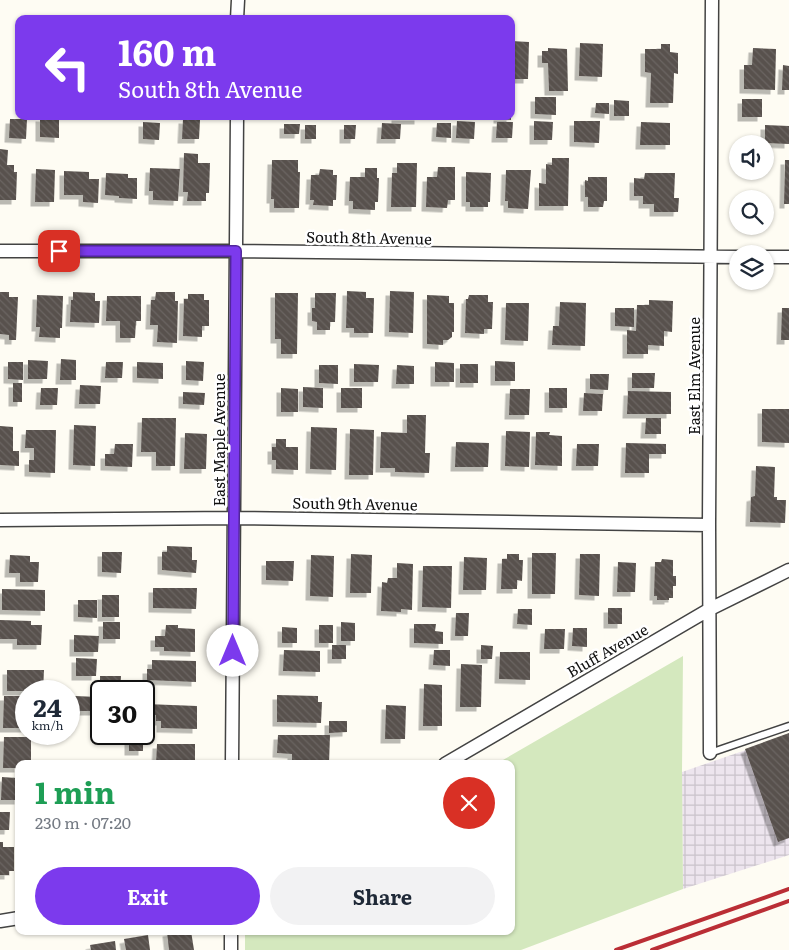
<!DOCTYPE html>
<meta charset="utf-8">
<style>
:root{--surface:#fff;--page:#f2f2f3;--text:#1f2937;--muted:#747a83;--accent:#7c3aed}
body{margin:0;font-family:Literata,serif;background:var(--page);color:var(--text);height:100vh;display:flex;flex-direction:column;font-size:19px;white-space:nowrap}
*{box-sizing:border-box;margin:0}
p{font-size:16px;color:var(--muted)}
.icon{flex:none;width:28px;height:28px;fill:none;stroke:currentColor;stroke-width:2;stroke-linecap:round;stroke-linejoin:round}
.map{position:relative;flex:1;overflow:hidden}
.panel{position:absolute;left:15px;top:760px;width:500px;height:175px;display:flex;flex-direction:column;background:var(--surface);border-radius:10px;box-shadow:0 1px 4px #0004}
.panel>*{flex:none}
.banner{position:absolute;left:15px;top:15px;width:500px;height:105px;border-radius:10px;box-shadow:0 1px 4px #0004;background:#7c3aed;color:#fff;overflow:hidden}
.fabs{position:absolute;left:729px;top:135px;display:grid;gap:10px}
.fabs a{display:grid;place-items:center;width:45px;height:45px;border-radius:50%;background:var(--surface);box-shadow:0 1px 4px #0004;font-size:25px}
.speed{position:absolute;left:15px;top:680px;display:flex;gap:10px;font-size:25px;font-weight:700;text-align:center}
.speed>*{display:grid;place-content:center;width:65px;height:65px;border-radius:50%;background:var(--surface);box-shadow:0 1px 4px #0004;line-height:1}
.speed small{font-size:12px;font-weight:400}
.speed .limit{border:2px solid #111;border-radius:8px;background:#fff;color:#111}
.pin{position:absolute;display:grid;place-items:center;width:42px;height:42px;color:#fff;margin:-21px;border-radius:10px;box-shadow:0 2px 8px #0006}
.me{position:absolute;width:55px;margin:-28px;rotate:0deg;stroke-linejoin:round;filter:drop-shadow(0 0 4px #0008)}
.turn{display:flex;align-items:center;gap:18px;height:105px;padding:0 20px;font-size:22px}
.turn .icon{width:65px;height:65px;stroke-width:2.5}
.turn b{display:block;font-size:35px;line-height:42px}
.round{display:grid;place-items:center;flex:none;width:52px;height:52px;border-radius:26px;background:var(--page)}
.head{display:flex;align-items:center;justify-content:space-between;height:85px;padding:0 20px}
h1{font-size:30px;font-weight:700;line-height:38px;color:#1e9e55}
.action{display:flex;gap:10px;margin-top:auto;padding:10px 20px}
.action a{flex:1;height:58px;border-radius:30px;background:var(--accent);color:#fff;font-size:20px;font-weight:700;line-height:58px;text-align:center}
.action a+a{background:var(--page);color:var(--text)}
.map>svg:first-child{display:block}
.industrial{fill:url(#industrial-grid)}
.grass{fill:#d4e8be}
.building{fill:url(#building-back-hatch);filter:url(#shadow)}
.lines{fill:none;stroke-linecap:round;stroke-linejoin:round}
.lane-casing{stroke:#434343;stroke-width:9}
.street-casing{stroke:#434343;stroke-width:15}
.lane{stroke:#fff;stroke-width:6}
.street{stroke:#fff;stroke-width:12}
.rail{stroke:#ba2e35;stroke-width:4}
.route-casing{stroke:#51269a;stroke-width:12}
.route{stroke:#7c3aed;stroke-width:9}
.labels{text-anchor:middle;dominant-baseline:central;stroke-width:5;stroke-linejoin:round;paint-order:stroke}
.street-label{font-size:15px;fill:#101010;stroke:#fff}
</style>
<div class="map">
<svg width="789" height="950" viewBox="0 0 789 950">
<defs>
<pattern id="industrial-grid" width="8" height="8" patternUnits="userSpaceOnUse" patternTransform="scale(1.25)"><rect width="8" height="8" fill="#ede5ee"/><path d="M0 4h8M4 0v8" fill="none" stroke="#cac3cb"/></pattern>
<pattern id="building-back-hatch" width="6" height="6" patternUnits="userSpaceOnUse" patternTransform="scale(1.25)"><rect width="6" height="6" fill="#58514d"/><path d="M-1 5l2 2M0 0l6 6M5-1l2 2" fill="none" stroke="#6b6562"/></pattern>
<filter id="shadow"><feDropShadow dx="-4.5" dy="4.5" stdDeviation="0" flood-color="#0004"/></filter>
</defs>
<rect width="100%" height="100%" fill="#fefcf3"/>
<!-- industrial -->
<path class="industrial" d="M789,735V855L683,889L682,772Z"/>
<!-- grass -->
<path class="grass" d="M683,656L682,772L683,889L521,950H245V931H511V764H496Z"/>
<!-- building -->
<path class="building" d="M511,41L529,42L528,79H511Z
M580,43L603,44L602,77L579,76Z
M661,44H670V52L678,53V74L674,73L673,103H650L651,73L645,72V49H661Z
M548,48L567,49L568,91H549L548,63H542V51H548Z
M753,48L776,49L775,90L744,89V65H752Z
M783,65L789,66V90H782Z
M535,97H556V115L535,114Z
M742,99H762V117H742Z
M614,100L629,101V116H614Z
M596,103H609V114L595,113Z
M396,116H419V120H396Z
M498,116H511V120L498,119Z
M40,117L59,118V138L40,137Z
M10,119H27L26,139L9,138Z
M183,119L200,120L199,139H182Z
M457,121L475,122L474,139L456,138Z
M534,121L553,122L552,140H534Z
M574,121H600L599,143L574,142Z
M143,122L160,123L159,140L143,139Z
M497,122H513L512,138H496Z
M641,122L670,123V145H640Z
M382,123L401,124L400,139H381Z
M437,123H451V138L436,137Z
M284,124H300L299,134H284Z
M305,125H316V139H305Z
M344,125H356L355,139H344Z
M765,125L789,126V144L765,143Z
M0,149L8,150L7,165H14V172H17L16,200H0Z
M184,153L198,154V163H210L209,193H206V201H187L188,192H183Z
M552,158H569L568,206H539V183L546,184V164L552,165Z
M272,160H298V172H300L299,208H274V199H271Z
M785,160H789V204H784Z
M397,163H417L416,207H391L392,173H397Z
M438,167H455V200H448L447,208L426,207L427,177H437Z
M150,168L180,169L178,201L153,200V191H149Z
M365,168H377V178H379L378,202H375V210L353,209V201H349L350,177H365Z
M36,169L55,170L54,202H35Z
M320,169L333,170V175H337L336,200H333V206L313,205L314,200H310L311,175H319Z
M506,170H531L528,209L508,208V201H505Z
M64,171L89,172V179H99L98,203L83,202V195H64Z
M466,172L491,173L490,202H488V207H470V202H466Z
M106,173L128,174V178H137V199L119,198V196L105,195Z
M645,173H675L674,198H679L678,212H654V204H643V196H634V178L644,179Z
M588,177H607V201H604L603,207H588V197H585V180L588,181Z
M347,291L366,292V298H374L373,333H354V328H346Z
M390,291L414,292L413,333L389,332Z
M0,292H9V297H18L16,340H9V335L0,334Z
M73,292L95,293V301H100L99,323L70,322L71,300H73Z
M156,292H175V301H178L177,343L157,342L158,325H150L151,300H155Z
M275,293H298L297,354H281V339H275Z
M315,293H336L335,322H330V330H317V322L312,321V308H315Z
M188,294H204V300H209V326H202V337L183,336L184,299H188Z
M37,295L63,296L62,328H60V338L39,337L40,327H36Z
M427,295L449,296V303H454V332H452V337L448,340H443V345L427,344Z
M469,295H488V302H493L492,329H484V334L465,333L466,299H468Z
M107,296H141V321H136L135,338H120V321H106Z
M649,300L673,301L672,332L664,331V346L648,345V354H627V330L636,331L637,305H649Z
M560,302L586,303L585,346L552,345L553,326H559Z
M506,303H529L528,341L505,340Z
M615,308H634V327L615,326Z
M782,308H789V340H781Z
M61,359L76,360V380H60Z
M28,360L48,361L47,379H28Z
M186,361L204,362L203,381L186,380Z
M495,361L515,362V381H495Z
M8,362H23V380L8,379Z
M106,362H123L122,378H105Z
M137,362L163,363V379L137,378Z
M435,362L454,363V382H435Z
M354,364L379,365L378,382H354Z
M460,364H478V383H460Z
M319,365H338V384L319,383Z
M397,365L414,366V384H396Z
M632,373H655L654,388H632Z
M590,374H609L608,390L590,389Z
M13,383H22V402H13Z
M80,385L101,386L100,404H79Z
M303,387L323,388V408L303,407Z
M41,388H58L57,405H40Z
M281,388L298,389V412H281Z
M341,388H362V408H341Z
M549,388H567V408H549Z
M510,389H530L529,415H509Z
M628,391L671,392V414H627Z
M183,392L205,393L204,405L183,404Z
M584,393L603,394L602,411H583Z
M762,409H789V443L762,442Z
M407,415H426L425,453H430L429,473L395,472V468H380L381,432L407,433Z
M142,418H176L175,466H156V452H141Z
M646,418H661V434H645Z
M74,425L96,426L95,466L73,465Z
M0,426L13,427V451H19V466L0,465Z
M311,427L337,428L336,470L310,469Z
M350,429L374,430L373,475H349Z
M26,430H56L55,473L29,472V460H34V448H25Z
M506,431L530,432L529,467L505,466Z
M536,432H550L549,435L562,436V466L535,465Z
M185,433L207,434L206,469H184Z
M276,439H286V447H298V470L276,469V460H272V447H276Z
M456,442L489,443L488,467H455Z
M626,443L666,444V454H649V473H625Z
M115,444H133L132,467L105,466V454H114Z
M577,444H599L598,466H576Z
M756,466L775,467L774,497H777V500H786L785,523L750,522L751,497L755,496Z
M167,546L192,547V560H197L196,573L162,570V552H167Z
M102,552H122L121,573L102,572Z
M532,553H556L555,594H532Z
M351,554L372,555L371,593H350Z
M507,554H519V560H523L522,581L517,580V589H501L502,559H507Z
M580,554H600L599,596L579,595Z
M10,555L30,556V562H39L38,582H20V573H9Z
M311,555L334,556L333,597L310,596Z
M464,557L487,558L486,590H463Z
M662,559L673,560V576H676V586H673V598H669V600H657V596H654L655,562H661Z
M266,561H294L293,581L266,580Z
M618,562L636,563L635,592H617Z
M397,563L413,564L412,610L401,609V612L381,611L382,582L387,583L388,578H397Z
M423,566H452L451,608L422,607Z
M153,588H197L196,609L153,608Z
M2,589L45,590V611L2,610Z
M102,595H119V617H102Z
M78,600H97V618L78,617Z
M608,608H622V624H608Z
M518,609H532V625L517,624Z
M456,613H469L468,636H455Z
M0,620L31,621V625H42L41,645H17V639H0Z
M103,622H120V639H103Z
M341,622L355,623V641H341Z
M414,624H436L435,631L443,632V644L414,643Z
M166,625H178V628L195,629V652L164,651V647H155V636H165Z
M319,625H333V643H319Z
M282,627L297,628V643H282Z
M573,628H587V647L572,646Z
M545,629H565L564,649H544Z
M74,635L99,636L98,652H74Z
M332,645H346V659H332Z
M481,645L493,646L492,659H481Z
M284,650L320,651V672L283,671Z
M434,650H450V666L433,665Z
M500,652H530V680L499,679Z
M76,658L97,659L96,676H76Z
M152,660L196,661V682L147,680V669H152Z
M461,664L482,665L481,707H460Z
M7,670H44L43,691H7Z
M100,676H121L120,691H100Z
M424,684L442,685V726H423Z
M277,695L318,696V702H322L321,723L277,722Z
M4,696H22V706H26V728H3Z
M75,696L98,697V711H75Z
M146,704L197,706V729L161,728V721H156V715L145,714Z
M386,705L406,706L405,739H385Z
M329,721H347V732L329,733Z
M789,733V838L778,842L745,749Z
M278,735H330L329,764H292V754L277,753Z
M4,737H31V764H19V768H3Z
M129,740H143V751H129Z
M157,744H195V764H156Z
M17,773H19V800H1L2,777L16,778Z
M0,812H10L9,830H0Z
M0,842H3V847H14V871H9V875H0Z
M172,931H191L194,950H169L167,932Z
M148,935L150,950H126L124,939Z
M115,941L116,950H91L90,945Z"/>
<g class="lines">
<defs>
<path id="lane" d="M710,753L789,726"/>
<path id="street" d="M237,19L238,0
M0,251H236L738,257
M765,257H789
M0,520L234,518L709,525
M710,753L709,525L712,0
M232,764L237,116
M445,764L710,609L789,570
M0,921L19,918
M231,950V931"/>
</defs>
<!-- lane casing -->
<use href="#lane" class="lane-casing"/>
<!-- street casing -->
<use href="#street" class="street-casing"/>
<!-- lane -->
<use href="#lane" class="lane"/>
<!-- street -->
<use href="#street" class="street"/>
<!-- rail -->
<path class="rail" d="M616,950L789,889
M652,950L789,901"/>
</g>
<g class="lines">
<defs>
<path id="route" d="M59,251H236L233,651"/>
</defs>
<!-- route casing -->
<use href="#route" class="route-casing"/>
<!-- route -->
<use href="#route" class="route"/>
</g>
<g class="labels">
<!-- street labels -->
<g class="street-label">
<text transform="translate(369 237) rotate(1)">South 8th Avenue</text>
<text transform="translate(693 376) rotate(-90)">East Elm Avenue</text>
<text transform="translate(218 440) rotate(-90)">East Maple Avenue</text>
<text transform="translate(355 503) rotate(1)">South 9th Avenue</text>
<text transform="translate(607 650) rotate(-30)">Bluff Avenue</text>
</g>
</g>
</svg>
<div class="fabs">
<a><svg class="icon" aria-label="sound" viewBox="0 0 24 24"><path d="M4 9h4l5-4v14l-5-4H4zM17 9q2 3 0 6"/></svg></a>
<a><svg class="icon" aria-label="search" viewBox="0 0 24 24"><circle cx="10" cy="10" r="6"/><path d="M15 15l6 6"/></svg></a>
<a><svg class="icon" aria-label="layers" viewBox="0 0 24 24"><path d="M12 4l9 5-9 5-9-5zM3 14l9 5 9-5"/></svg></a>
</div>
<div class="speed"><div>24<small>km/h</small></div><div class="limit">30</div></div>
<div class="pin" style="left:59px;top:251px;background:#d93025"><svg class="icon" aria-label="arrive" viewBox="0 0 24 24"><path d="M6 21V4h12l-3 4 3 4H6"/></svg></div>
<svg class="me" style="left:233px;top:651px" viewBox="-20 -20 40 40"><circle r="19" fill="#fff"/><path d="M0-13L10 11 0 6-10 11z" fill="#7c3aed"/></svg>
<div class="banner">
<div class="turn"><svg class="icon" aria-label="left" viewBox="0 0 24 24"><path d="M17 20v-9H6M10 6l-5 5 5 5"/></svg><div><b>160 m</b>South 8th Avenue</div></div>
</div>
<section class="panel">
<div class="head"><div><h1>1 min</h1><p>230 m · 07:20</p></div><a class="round" style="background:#d93025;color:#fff"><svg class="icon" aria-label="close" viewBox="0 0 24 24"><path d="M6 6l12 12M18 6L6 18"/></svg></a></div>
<div class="action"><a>Exit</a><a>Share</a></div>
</section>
</div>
